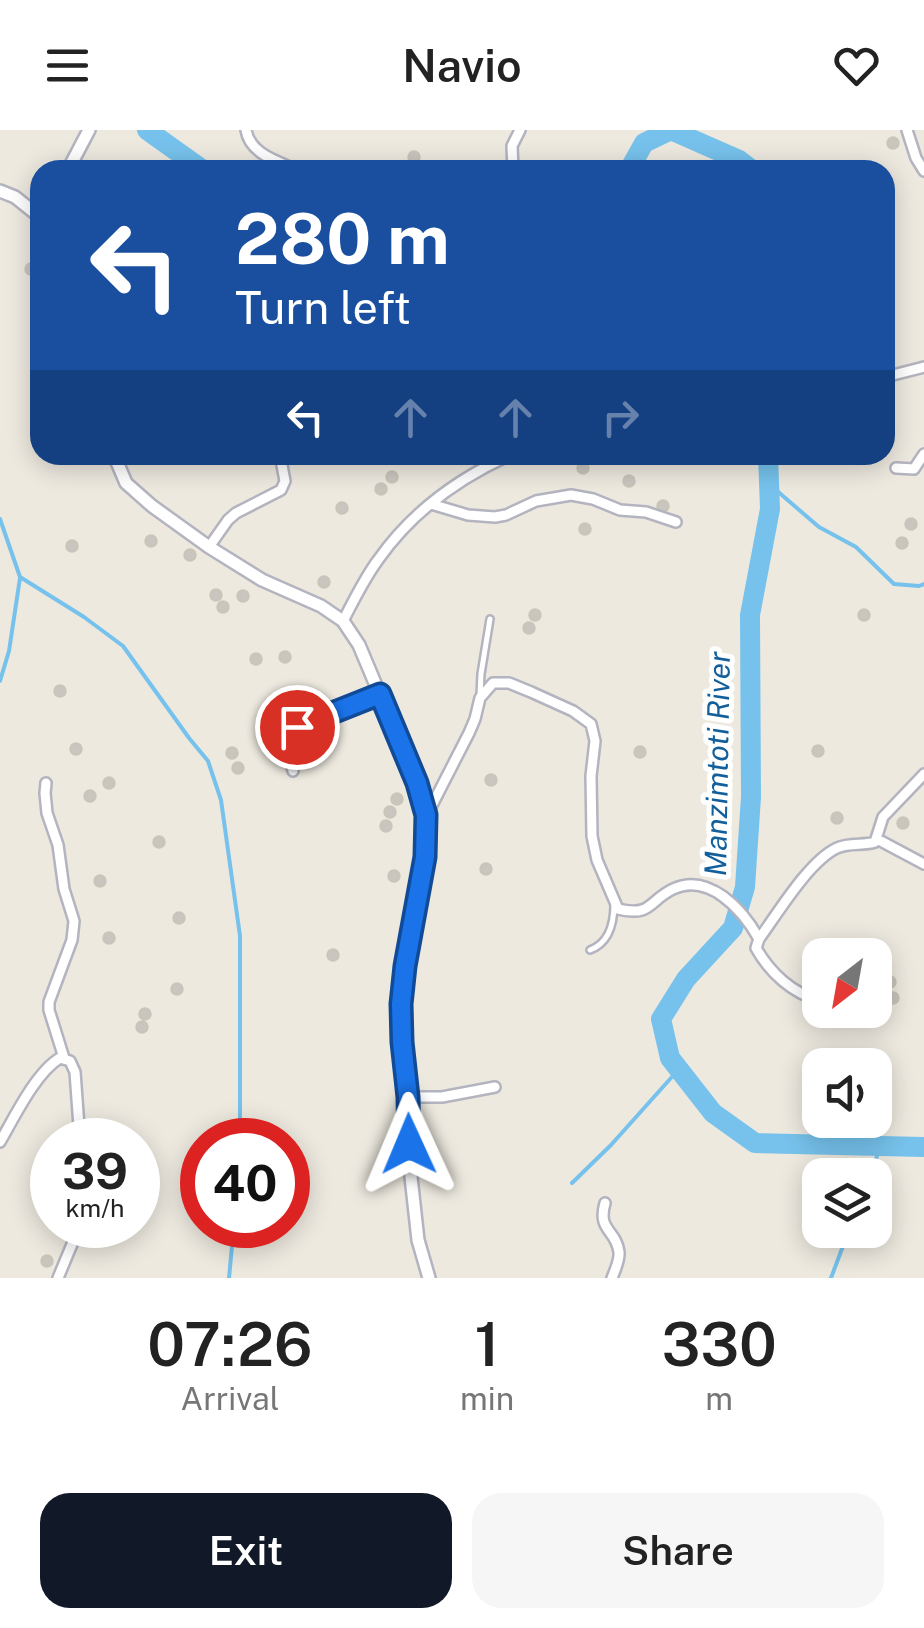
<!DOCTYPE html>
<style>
:root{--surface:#fff;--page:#f6f6f6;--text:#222;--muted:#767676;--accent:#111827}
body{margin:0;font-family:"Public Sans",sans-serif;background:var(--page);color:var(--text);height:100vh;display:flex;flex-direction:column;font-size:38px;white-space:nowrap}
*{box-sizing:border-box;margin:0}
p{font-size:32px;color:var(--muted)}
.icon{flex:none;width:55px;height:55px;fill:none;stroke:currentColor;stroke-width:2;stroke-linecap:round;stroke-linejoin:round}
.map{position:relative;height:1148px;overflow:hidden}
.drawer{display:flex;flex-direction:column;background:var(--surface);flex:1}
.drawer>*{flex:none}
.top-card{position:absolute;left:30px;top:30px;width:865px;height:305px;border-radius:30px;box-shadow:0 5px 25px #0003;background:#1a4fa0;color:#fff;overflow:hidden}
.needle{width:65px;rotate:211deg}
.tools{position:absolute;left:802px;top:808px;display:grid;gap:20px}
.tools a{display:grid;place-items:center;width:90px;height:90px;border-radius:20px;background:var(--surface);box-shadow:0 5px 25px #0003;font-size:50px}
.speed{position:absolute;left:30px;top:988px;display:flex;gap:20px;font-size:50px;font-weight:700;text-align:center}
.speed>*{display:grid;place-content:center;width:130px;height:130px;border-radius:50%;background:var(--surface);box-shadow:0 5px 25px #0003;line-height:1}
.speed small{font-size:25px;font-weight:400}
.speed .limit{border:15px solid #d22;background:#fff;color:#111}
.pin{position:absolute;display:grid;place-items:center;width:85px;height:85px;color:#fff;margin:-42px;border:5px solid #fff;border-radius:50%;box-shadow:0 2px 10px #0007}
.me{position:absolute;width:110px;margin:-55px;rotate:359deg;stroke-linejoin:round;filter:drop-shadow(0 0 8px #0008)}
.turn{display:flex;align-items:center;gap:35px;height:210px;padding:0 40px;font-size:45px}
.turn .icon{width:130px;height:130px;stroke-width:2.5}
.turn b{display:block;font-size:70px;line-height:85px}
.lanes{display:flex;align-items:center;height:95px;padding:0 40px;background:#0003;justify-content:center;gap:50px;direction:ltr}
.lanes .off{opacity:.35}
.eta{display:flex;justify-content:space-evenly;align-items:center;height:170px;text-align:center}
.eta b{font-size:60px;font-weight:600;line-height:70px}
.primary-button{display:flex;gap:20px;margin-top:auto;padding:20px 40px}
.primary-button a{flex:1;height:115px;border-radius:30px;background:var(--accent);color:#fff;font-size:40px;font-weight:600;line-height:115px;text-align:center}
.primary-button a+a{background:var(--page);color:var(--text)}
header{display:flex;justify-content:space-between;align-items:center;height:130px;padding:0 40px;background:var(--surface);font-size:45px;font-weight:600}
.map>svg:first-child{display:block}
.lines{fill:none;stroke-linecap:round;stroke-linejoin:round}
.stream{stroke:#76c2ec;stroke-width:4}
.river{stroke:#76c2ec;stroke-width:20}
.building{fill:#c9c5bf;stroke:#c9c5b9;stroke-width:2.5}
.service-casing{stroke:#b3b4bf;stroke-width:10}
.minor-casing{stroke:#b3b4bf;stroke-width:14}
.tertiary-casing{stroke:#b3b4bf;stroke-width:16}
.service{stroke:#fff;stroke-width:5}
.minor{stroke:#fff;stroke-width:9}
.tertiary{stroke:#fff;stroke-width:11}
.route-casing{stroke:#114b97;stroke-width:25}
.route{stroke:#1a73e8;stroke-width:18}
.labels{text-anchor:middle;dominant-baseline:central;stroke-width:10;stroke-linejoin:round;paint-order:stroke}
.water-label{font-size:30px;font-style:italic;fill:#125f9b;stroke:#fff}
</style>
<header><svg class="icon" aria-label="menu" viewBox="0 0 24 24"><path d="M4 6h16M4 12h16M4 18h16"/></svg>Navio<svg class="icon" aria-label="heart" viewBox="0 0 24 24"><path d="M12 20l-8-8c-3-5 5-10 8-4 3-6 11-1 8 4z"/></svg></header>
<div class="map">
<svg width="924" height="1148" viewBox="0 0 924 1148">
<rect width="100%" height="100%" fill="#ede9df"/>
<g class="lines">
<!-- stream -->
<path class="stream" d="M769,354L819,397L856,417L894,454L919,456L924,454
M0,389L20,447L84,487L123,516L189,608L208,631L221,670L240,806V1010
M0,551L9,521L20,448
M870,1045L881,1015
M572,1053L611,1015L679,939
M229,1148L234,1095
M831,1148L849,1100"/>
<!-- river -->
<path class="river" d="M147,0L203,40
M629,40L644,13L671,0L739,30L752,40
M768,325L770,379L750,485L751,667L745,757L733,798L686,849L661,889L670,928L713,983L755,1013L924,1017"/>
</g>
<!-- building -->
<path class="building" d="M887.5 13a5.5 5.5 0 1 1 11 0a5.5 5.5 0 1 1-11 0Z
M408.5 27a5.5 5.5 0 1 1 11 0a5.5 5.5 0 1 1-11 0Z
M25.5 139a5.5 5.5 0 1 1 11 0a5.5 5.5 0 1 1-11 0Z
M577.5 338a5.5 5.5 0 1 1 11 0a5.5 5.5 0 1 1-11 0Z
M386.5 347a5.5 5.5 0 1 1 11 0a5.5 5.5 0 1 1-11 0Z
M623.5 351a5.5 5.5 0 1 1 11 0a5.5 5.5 0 1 1-11 0Z
M375.5 359a5.5 5.5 0 1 1 11 0a5.5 5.5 0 1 1-11 0Z
M657.5 376a5.5 5.5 0 1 1 11 0a5.5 5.5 0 1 1-11 0Z
M336.5 378a5.5 5.5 0 1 1 11 0a5.5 5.5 0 1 1-11 0Z
M905.5 394a5.5 5.5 0 1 1 11 0a5.5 5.5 0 1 1-11 0Z
M579.5 399a5.5 5.5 0 1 1 11 0a5.5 5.5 0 1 1-11 0Z
M145.5 411a5.5 5.5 0 1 1 11 0a5.5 5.5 0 1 1-11 0Z
M896.5 413a5.5 5.5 0 1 1 11 0a5.5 5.5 0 1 1-11 0Z
M66.5 416a5.5 5.5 0 1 1 11 0a5.5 5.5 0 1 1-11 0Z
M184.5 425a5.5 5.5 0 1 1 11 0a5.5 5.5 0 1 1-11 0Z
M318.5 452a5.5 5.5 0 1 1 11 0a5.5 5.5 0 1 1-11 0Z
M210.5 465a5.5 5.5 0 1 1 11 0a5.5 5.5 0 1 1-11 0Z
M237.5 466a5.5 5.5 0 1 1 11 0a5.5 5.5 0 1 1-11 0Z
M217.5 477a5.5 5.5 0 1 1 11 0a5.5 5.5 0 1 1-11 0Z
M529.5 485a5.5 5.5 0 1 1 11 0a5.5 5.5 0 1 1-11 0Z
M858.5 485a5.5 5.5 0 1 1 11 0a5.5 5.5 0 1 1-11 0Z
M523.5 498a5.5 5.5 0 1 1 11 0a5.5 5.5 0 1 1-11 0Z
M279.5 527a5.5 5.5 0 1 1 11 0a5.5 5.5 0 1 1-11 0Z
M250.5 529a5.5 5.5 0 1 1 11 0a5.5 5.5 0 1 1-11 0Z
M54.5 561a5.5 5.5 0 1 1 11 0a5.5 5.5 0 1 1-11 0Z
M70.5 619a5.5 5.5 0 1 1 11 0a5.5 5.5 0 1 1-11 0Z
M812.5 621a5.5 5.5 0 1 1 11 0a5.5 5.5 0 1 1-11 0Z
M634.5 622a5.5 5.5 0 1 1 11 0a5.5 5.5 0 1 1-11 0Z
M226.5 623a5.5 5.5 0 1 1 11 0a5.5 5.5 0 1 1-11 0Z
M232.5 638a5.5 5.5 0 1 1 11 0a5.5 5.5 0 1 1-11 0Z
M485.5 650a5.5 5.5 0 1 1 11 0a5.5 5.5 0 1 1-11 0Z
M103.5 653a5.5 5.5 0 1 1 11 0a5.5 5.5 0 1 1-11 0Z
M84.5 666a5.5 5.5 0 1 1 11 0a5.5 5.5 0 1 1-11 0Z
M391.5 669a5.5 5.5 0 1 1 11 0a5.5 5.5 0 1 1-11 0Z
M384.5 682a5.5 5.5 0 1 1 11 0a5.5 5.5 0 1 1-11 0Z
M831.5 688a5.5 5.5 0 1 1 11 0a5.5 5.5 0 1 1-11 0Z
M897.5 693a5.5 5.5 0 1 1 11 0a5.5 5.5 0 1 1-11 0Z
M380.5 696a5.5 5.5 0 1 1 11 0a5.5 5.5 0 1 1-11 0Z
M153.5 712a5.5 5.5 0 1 1 11 0a5.5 5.5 0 1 1-11 0Z
M480.5 739a5.5 5.5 0 1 1 11 0a5.5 5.5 0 1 1-11 0Z
M388.5 746a5.5 5.5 0 1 1 11 0a5.5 5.5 0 1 1-11 0Z
M94.5 751a5.5 5.5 0 1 1 11 0a5.5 5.5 0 1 1-11 0Z
M173.5 788a5.5 5.5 0 1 1 11 0a5.5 5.5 0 1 1-11 0Z
M103.5 808a5.5 5.5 0 1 1 11 0a5.5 5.5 0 1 1-11 0Z
M327.5 825a5.5 5.5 0 1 1 11 0a5.5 5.5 0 1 1-11 0Z
M884.5 852a5.5 5.5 0 1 1 11 0a5.5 5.5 0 1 1-11 0Z
M171.5 859a5.5 5.5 0 1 1 11 0a5.5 5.5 0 1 1-11 0Z
M887.5 868a5.5 5.5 0 1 1 11 0a5.5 5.5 0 1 1-11 0Z
M139.5 884a5.5 5.5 0 1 1 11 0a5.5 5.5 0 1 1-11 0Z
M870.5 887a5.5 5.5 0 1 1 11 0a5.5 5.5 0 1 1-11 0Z
M136.5 897a5.5 5.5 0 1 1 11 0a5.5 5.5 0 1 1-11 0Z
M41.5 1131a5.5 5.5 0 1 1 11 0a5.5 5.5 0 1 1-11 0Z"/>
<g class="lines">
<defs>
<path id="service" d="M480,565L481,544L490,489
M590,820C609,813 614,793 614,774"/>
<path id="minor" d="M246,0C250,24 277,31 297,40
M907,0L916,28L924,41
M513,40L512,16L520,0
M885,247L924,237
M896,338L914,339L924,324
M431,374L468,385L495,387L506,385L536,371L571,365L593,369L620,380L646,382L676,392
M209,417L228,390L236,383L281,360L285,351L280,325
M343,491C354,470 364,449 378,430C411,383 459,348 510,325
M293,641C289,625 283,609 297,597L379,564
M46,653L45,663L47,683L58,715L64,759L74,791L72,810L49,872V880L64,928
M427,685L469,603L475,589L480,568L493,553H509L531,562L573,581L591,594L595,611L591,646L592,706L597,730L618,779C652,787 648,771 673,759C709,742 743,780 759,809
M877,709L924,734
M820,871C792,863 770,843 756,818L759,809C778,783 809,731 837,718C850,712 863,716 875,712L883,687L924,644
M408,967H442L495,957
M0,1012C14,988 36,942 60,928L70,931L75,942L80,1010
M605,1073C597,1101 616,1099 619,1122C620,1130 615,1140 612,1148
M58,1148L80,1095"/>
<path id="tertiary" d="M68,40L89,0
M0,61L15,67L40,87
M114,325L126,353L152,376L209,417L262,450L321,476L343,491L359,515L417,653L427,685V706L405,837L401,874L411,1047L418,1110L429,1148"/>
</defs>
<!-- service casing -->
<use href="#service" class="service-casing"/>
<!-- minor casing -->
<use href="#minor" class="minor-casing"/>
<!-- tertiary casing -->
<use href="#tertiary" class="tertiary-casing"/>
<!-- service -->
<use href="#service" class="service"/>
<!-- minor -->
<use href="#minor" class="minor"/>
<!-- tertiary -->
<use href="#tertiary" class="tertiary"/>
</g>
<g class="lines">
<defs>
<path id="route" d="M297,597L380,564L417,653L426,685L425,727L405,836L401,874L402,912L408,967L409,1014"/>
</defs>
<!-- route casing -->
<use href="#route" class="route-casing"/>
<!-- route -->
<use href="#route" class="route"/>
</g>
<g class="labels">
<!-- water labels -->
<g class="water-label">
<text transform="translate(717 634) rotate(-89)">Manzimtoti River</text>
</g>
</g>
</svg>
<div class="tools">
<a><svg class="needle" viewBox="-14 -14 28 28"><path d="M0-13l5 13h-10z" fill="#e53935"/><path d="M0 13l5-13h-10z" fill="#767676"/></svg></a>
<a><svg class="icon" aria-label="sound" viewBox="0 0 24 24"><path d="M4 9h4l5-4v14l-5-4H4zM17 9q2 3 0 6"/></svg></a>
<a><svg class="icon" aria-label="layers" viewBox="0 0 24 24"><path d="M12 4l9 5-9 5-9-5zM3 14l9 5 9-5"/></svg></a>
</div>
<div class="speed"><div>39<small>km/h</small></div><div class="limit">40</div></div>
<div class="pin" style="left:297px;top:597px;background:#d93025"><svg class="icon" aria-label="arrive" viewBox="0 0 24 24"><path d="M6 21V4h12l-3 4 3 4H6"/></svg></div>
<svg class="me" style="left:409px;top:1014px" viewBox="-20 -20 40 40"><path d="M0-17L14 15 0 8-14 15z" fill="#1a73e8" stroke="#fff" stroke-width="4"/></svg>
<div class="top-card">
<div class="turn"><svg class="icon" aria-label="left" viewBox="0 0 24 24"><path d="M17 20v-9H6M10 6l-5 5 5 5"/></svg><div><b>280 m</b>Turn left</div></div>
<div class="lanes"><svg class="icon" aria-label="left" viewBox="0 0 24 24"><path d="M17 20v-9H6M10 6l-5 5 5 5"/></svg><svg class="icon off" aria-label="ahead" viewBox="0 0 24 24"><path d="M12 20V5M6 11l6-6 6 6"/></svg><svg class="icon off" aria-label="ahead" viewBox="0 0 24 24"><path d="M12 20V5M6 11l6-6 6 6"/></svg><svg class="icon off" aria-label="right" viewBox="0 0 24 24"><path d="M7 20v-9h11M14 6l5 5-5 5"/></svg></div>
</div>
</div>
<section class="drawer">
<div class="eta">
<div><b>07:26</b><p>Arrival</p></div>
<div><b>1</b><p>min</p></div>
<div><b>330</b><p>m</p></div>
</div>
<div class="primary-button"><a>Exit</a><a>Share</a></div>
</section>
